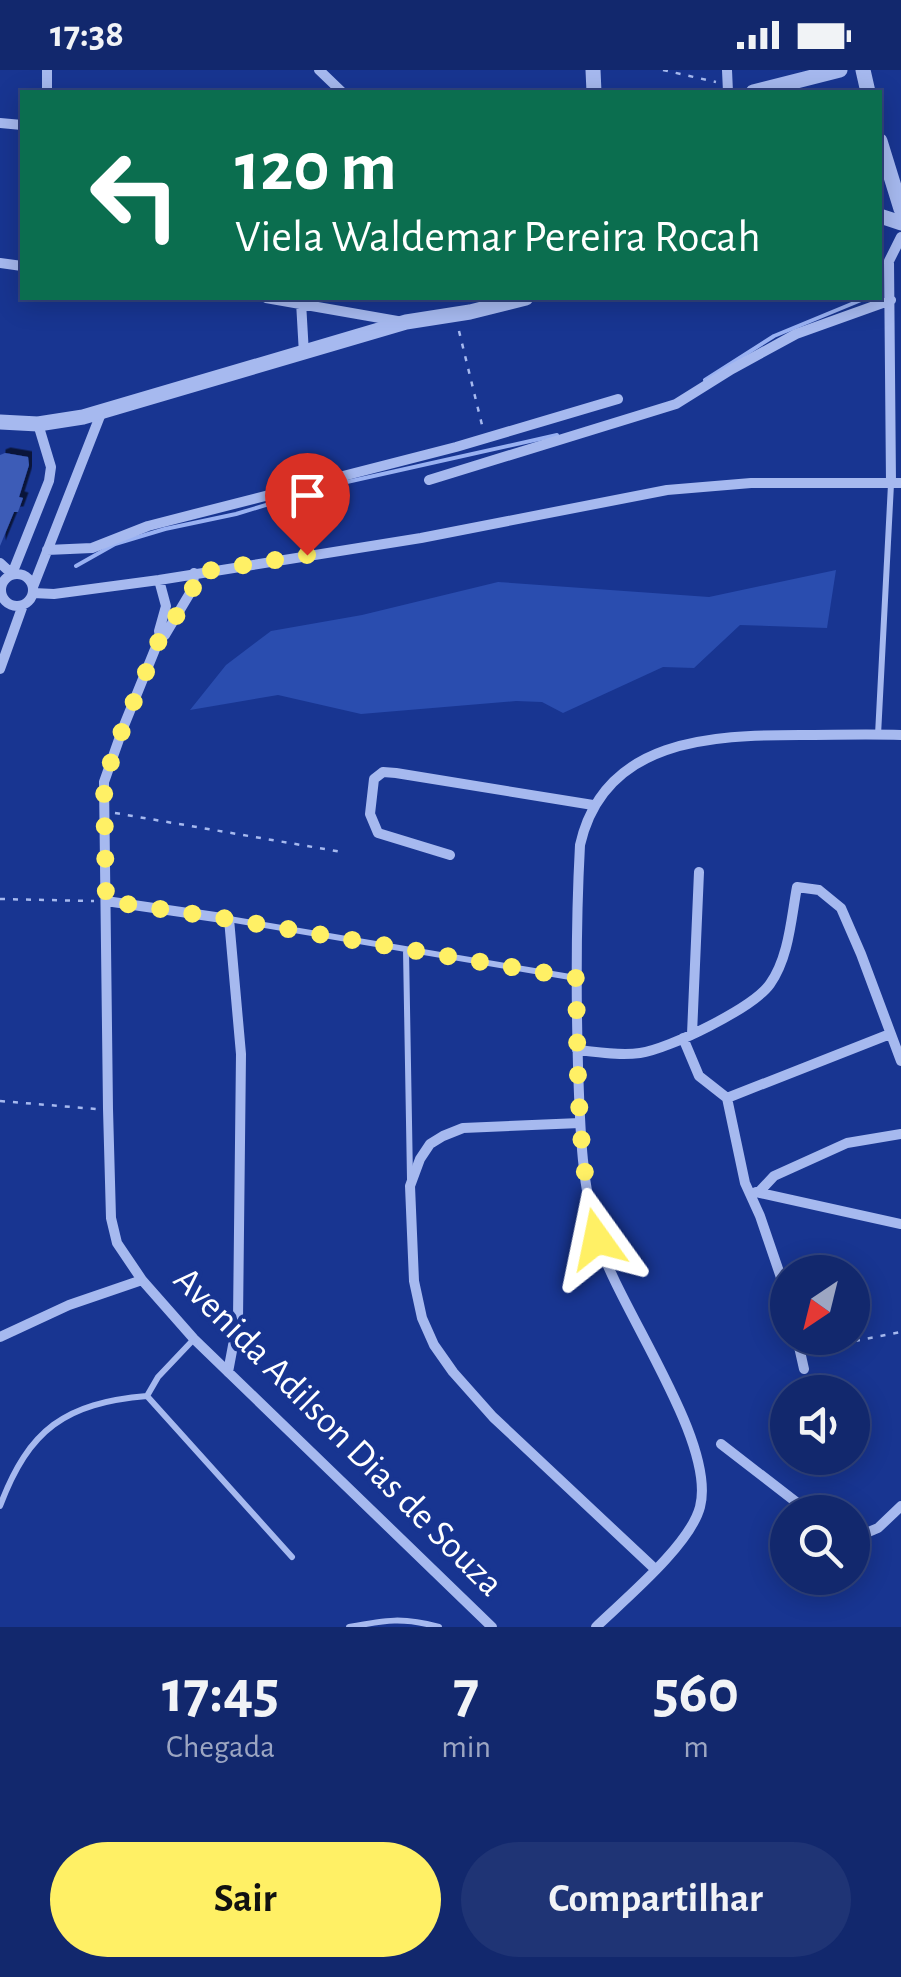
<!DOCTYPE html>
<html lang="pt">
<style>
:root{--surface:#12286d;--page:#1f3475;--text:#f1f3f6;--muted:#9ca6c2;--line:#314480;--accent:#fff065}
body{margin:0;font-family:"Alegreya Sans",sans-serif;background:var(--page);color:var(--text);height:100vh;display:flex;flex-direction:column;font-size:38px;white-space:nowrap}
*{box-sizing:border-box;margin:0}
p{font-size:32px;color:var(--muted)}
.icon{flex:none;width:55px;height:55px;fill:none;stroke:currentColor;stroke-width:2;stroke-linecap:round;stroke-linejoin:round}
.map{position:relative;height:1557px;overflow:hidden}
.sheet{display:flex;flex-direction:column;background:var(--surface);flex:1}
.sheet>*{flex:none}
.banner{position:absolute;left:20px;top:20px;width:862px;height:210px;border-radius:0px;box-shadow:0 5px 25px #0003,0 0 0 2px var(--line);background:#0b6e4f;color:#fff;overflow:hidden}
.needle{width:65px;rotate:215deg}
.buttons{position:absolute;left:770px;top:1185px;display:grid;gap:20px}
.buttons a{display:grid;place-items:center;width:100px;height:100px;border-radius:50%;background:var(--surface);box-shadow:0 5px 25px #0003,0 0 0 2px var(--line);font-size:50px}
.pin{position:absolute;display:grid;place-items:center;width:85px;height:85px;color:#fff;margin:-102px -42px;border-radius:50% 50% 50% 0;rotate:-45deg;box-shadow:0 0 10px #0007}
.pin .icon{rotate:45deg}
.me{position:absolute;width:110px;margin:-55px;rotate:348deg;stroke-linejoin:round;filter:drop-shadow(0 0 8px #0008)}
.turn{display:flex;align-items:center;gap:35px;height:210px;padding:0 50px;font-size:45px}
.turn .icon{width:130px;height:130px;stroke-width:2.5}
.turn b{display:block;font-size:70px;line-height:85px}
.eta{display:flex;justify-content:space-evenly;align-items:center;height:170px;text-align:center}
.eta b{font-size:60px;font-weight:700;line-height:70px}
.action{display:flex;gap:20px;margin-top:auto;padding:20px 50px}
.action a{flex:1;height:115px;border-radius:60px;background:var(--accent);color:#111;font-size:40px;font-weight:700;line-height:115px;text-align:center}
.action a+a{background:var(--page);color:var(--text)}
.status{display:flex;justify-content:space-between;align-items:center;height:70px;padding:0 50px;background:var(--surface);direction:ltr}
.status svg{height:28px;fill:currentColor}
.map>svg:first-child{display:block}
.green{fill:#2a4daf}
.lines{fill:none;stroke-linecap:round;stroke-linejoin:round}
.stream{stroke:#99b1f2;stroke-width:4}
.building{fill:#3c5bb7;filter:url(#shadow)}
.path{stroke:#a6b9ef;stroke-width:2.5;stroke-dasharray:5 8;stroke-linecap:butt}
.service{stroke:#a6b9ef;stroke-width:6}
.minor{stroke:#a6b9ef;stroke-width:10}
.tertiary{stroke:#a6b9ef;stroke-width:15}
.route{stroke:#fff065;stroke-width:18;stroke-dasharray:0 32.4}
.labels{text-anchor:middle;dominant-baseline:central;stroke-width:9;stroke-linejoin:round;paint-order:stroke}
.street-label{font-size:38px;fill:#fff;stroke:#183591}
</style>
<div class="status"><b>17:38</b><svg viewBox="0 0 49 12"><path d="M0 12V9h3v3zM5 12V6h3v6zM10 12V3h3v9zM15 12V0h3v12zM26 1h20v11H26zM47 4h2v5h-2z"/></svg></div>
<div class="map">
<svg width="901" height="1557" viewBox="0 0 901 1557">
<defs>
<filter id="shadow"><feDropShadow dx="5.5" dy="-5.5" stdDeviation="0" flood-color="#0009"/></filter>
</defs>
<rect width="100%" height="100%" fill="#183591"/>
<!-- green -->
<path class="green" d="M836,500L827,558L740,555L694,598L663,597L563,643L542,632L516,631L361,644L278,625L190,640L226,595L271,561L362,545L498,512L709,527Z"/>
<g class="lines">
<!-- stream -->
<path class="stream" d="M705,310L774,266L866,228
M76,496L115,474L165,459L236,444L329,416L557,365"/>
</g>
<!-- building -->
<path class="building" d="M5,383L28,387L29,395L19,427L23,428L18,442H14L0,476V385Z"/>
<g class="lines">
<!-- path -->
<path class="path" d="M663,0L716,12
M459,261L482,355
M115,743L342,782
M0,829L94,831
M0,1031L96,1039
M855,1271L901,1262"/>
<!-- service -->
<path class="service" d="M878,665L891,414
M229,849L576,908
M406,880L410,1109
M147,1326L158,1307L194,1269
M0,1436C29,1359 65,1333 147,1326L292,1487
M349,1557C386,1550 403,1547 439,1557"/>
<!-- minor -->
<path class="minor" d="M47,0V22
M319,0L342,22
M727,0L728,22
M0,53L22,55
M0,193L22,196
M266,228L403,252
M301,232L304,284
M429,410L676,334L732,299L796,264L891,230
M891,413L889,191L901,167
M47,480L92,478L148,456L456,377L618,329
M0,493L12,504L49,411L51,397L38,354
M1 520a16 16 0 1 1 32 0a16 16 0 1 1-32 0Z
M159,510L166,536L159,561L160,567L123,658L104,712L108,1039L111,1148L117,1173L142,1210L194,1269L492,1557
M33,517L102,341
M33,523L54,524L159,510L421,468L667,420L751,413H901
M160,567L165,565L193,518L194,503
M0,599L23,535
M450,785L378,763L370,744L374,709L383,702L396,703L593,735
M106,831L229,849L241,984L238,1249L228,1302
M692,964L699,802
M683,968L699,1006L727,1028L745,1113L760,1146L788,1228
M577,980C598,982 619,986 640,983C669,979 753,938 770,914C789,887 791,849 797,817L819,820L841,838L861,884L901,991
M727,1028L890,964
M580,1053L463,1058L443,1066L430,1074L420,1089L410,1116L414,1211L422,1248L434,1275L453,1302L493,1347L655,1499
M756,1122L901,1154
M759,1122L774,1106L847,1073L901,1064
M0,1267L69,1235L142,1210
M797,1268L804,1299
M721,1374L809,1442
M852,1469L878,1458L901,1436
M596,1557C625,1529 690,1475 700,1437C717,1372 619,1239 598,1170C581,1114 580,1054 578,996C576,923 576,849 580,775C604,669 711,665 800,665C834,665 867,664 901,665"/>
<!-- tertiary -->
<path class="tertiary" d="M593,0L594,22
M863,0L868,22
M753,22L840,0
M880,71L901,139
M880,146L901,153
M0,352L38,354L83,347L406,252L470,242L526,228"/>
</g>
<g class="lines">
<!-- route -->
<path class="route" d="M307,485L194,503L193,518L165,565L160,568L123,658L104,712L106,831L229,849L576,908C578,995 576,1083 597,1169"/>
</g>
<g class="labels">
<!-- street labels -->
<g class="street-label">
<text transform="translate(338 1362) rotate(45)">Avenida Adilson Dias de Souza</text>
</g>
</g>
</svg>
<div class="buttons">
<a><svg class="needle" viewBox="-14 -14 28 28"><path d="M0-13l5 13h-10z" fill="#e53935"/><path d="M0 13l5-13h-10z" fill="#9ca6c2"/></svg></a>
<a><svg class="icon" aria-label="sound" viewBox="0 0 24 24"><path d="M4 9h4l5-4v14l-5-4H4zM17 9q2 3 0 6"/></svg></a>
<a><svg class="icon" aria-label="search" viewBox="0 0 24 24"><circle cx="10" cy="10" r="6"/><path d="M15 15l6 6"/></svg></a>
</div>
<div class="pin" style="left:307px;top:485px;background:#d93025"><svg class="icon" aria-label="arrive" viewBox="0 0 24 24"><path d="M6 21V4h12l-3 4 3 4H6"/></svg></div>
<svg class="me" style="left:597px;top:1169px" viewBox="-20 -20 40 40"><path d="M0-17L14 15 0 8-14 15z" fill="#fff065" stroke="#fff" stroke-width="4"/></svg>
<div class="banner">
<div class="turn"><svg class="icon" aria-label="left" viewBox="0 0 24 24"><path d="M17 20v-9H6M10 6l-5 5 5 5"/></svg><div><b>120 m</b>Viela Waldemar Pereira Rocah</div></div>
</div>
</div>
<section class="sheet">
<div class="eta">
<div><b>17:45</b><p>Chegada</p></div>
<div><b>7</b><p>min</p></div>
<div><b>560</b><p>m</p></div>
</div>
<div class="action"><a>Sair</a><a>Compartilhar</a></div>
</section>
